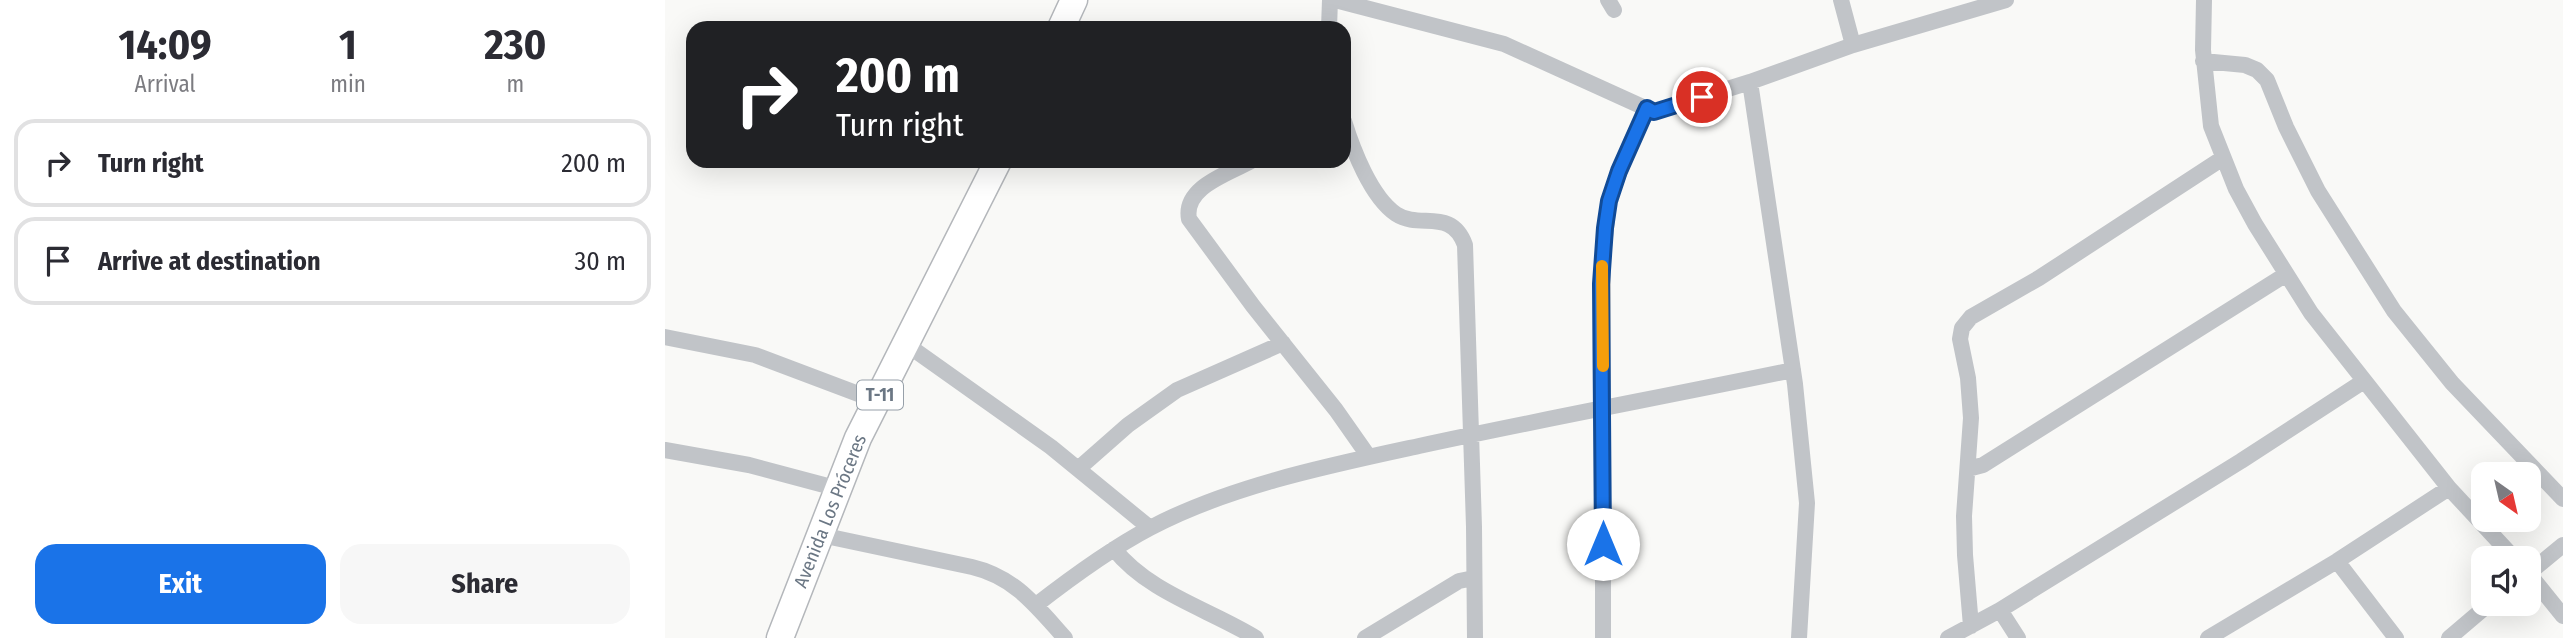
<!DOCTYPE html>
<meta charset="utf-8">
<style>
:root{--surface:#fff;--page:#f7f7f7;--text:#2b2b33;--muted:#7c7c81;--line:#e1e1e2;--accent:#1a73e8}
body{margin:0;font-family:"Fira Sans Condensed",sans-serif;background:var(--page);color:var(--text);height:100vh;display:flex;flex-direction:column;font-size:26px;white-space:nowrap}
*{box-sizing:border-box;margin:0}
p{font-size:23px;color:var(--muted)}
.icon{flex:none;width:38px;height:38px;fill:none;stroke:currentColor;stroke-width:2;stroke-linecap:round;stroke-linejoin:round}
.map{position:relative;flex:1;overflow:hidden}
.sheet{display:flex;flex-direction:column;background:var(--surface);width:665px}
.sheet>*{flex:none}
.guide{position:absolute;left:21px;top:21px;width:665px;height:147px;border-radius:21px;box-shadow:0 7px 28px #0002;background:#202124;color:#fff;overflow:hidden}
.needle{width:46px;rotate:146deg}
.buttons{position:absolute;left:1806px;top:462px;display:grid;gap:14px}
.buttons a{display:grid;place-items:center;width:70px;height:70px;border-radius:14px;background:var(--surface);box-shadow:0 7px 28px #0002;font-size:35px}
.pin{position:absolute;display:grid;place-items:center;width:60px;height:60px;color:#fff;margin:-30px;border:4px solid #fff;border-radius:50%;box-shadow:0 2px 7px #0007}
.me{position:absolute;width:77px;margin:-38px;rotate:0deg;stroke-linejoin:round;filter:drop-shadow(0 0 5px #0008)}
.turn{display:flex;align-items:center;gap:24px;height:147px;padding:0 35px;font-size:32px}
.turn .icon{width:91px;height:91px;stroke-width:2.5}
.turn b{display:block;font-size:49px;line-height:60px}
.eta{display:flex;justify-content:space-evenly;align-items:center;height:119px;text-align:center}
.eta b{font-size:42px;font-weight:700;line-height:49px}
.action{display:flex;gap:14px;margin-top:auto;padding:14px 35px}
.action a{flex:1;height:80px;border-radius:21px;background:var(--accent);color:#fff;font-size:28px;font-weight:700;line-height:80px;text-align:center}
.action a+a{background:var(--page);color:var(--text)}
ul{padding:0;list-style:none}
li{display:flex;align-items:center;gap:21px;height:88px;margin:0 14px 10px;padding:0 21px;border:4px solid var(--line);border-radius:21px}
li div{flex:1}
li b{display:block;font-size:26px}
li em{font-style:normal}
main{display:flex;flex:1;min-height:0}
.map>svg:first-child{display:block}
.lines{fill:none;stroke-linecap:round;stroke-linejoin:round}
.trunk-casing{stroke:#b4b7bb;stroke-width:29}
.minor{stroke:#c1c4c8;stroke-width:16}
.trunk{stroke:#fff;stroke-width:26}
.route-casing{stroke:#114b97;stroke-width:18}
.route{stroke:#1a73e8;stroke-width:12}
.slow{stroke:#f59e0b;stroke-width:12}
.labels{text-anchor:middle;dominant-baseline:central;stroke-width:7;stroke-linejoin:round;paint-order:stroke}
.shield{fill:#fff;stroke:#97a0a9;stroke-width:2}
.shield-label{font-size:18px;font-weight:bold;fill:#6b7784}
.street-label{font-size:19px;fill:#6b7784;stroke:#fff}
</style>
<main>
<section class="sheet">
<div class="eta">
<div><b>14:09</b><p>Arrival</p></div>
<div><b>1</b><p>min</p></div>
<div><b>230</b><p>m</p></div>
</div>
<ul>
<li><svg class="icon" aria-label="right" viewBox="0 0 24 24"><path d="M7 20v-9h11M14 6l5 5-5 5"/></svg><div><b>Turn right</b></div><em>200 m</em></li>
<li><svg class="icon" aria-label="arrive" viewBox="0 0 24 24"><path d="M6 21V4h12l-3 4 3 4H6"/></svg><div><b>Arrive at destination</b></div><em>30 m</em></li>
</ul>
<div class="action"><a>Exit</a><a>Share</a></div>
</section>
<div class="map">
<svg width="1898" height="638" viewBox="0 0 1898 638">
<rect width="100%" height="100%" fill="#f9f9f7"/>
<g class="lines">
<defs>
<path id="trunk" d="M396,28L409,0
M115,638L193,438L333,161"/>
</defs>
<!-- trunk casing -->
<use href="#trunk" class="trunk-casing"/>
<!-- minor -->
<path class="minor" d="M670,0L839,44L989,112L1085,82
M943,0L949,10
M1539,0L1538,50L1546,126L1571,189L1590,224L1646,313L1784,488L1849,558
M664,28L665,0
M1188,45L1341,0
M1538,61L1580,65L1592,70L1602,80L1621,127L1653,191L1729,311L1787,383L1898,499
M679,121C688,150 706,197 731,214C755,230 786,207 800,245L809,527L810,638
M586,161C563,174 518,187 524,219L588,306L671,410L704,457
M0,337L90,355L212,401
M241,344L386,447L485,528
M0,450L84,465L174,489
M413,469L463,425L512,390L618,343
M1303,469L1318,465L1620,275
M156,535L307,567C350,577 372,607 400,638
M449,549C484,593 544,609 591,638
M1672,561L1731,638
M1864,573L1898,545
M1864,574L1898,616
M371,605C407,577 445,549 485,528C564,486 666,465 754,446C878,419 1003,396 1128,370
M1335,610L1353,638
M1306,626L1300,555L1299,516L1306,418L1303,378L1295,339L1297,328L1306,317L1374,278L1558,158
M700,638L794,581L809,578
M938,638V256L944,200L966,142L982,109
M1134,638L1142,503L1130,384L1085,82L1188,45L1176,0
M1283,638L1335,610L1576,461L1699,381
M1543,638L1672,561L1784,488
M1784,638L1824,604"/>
<!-- trunk -->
<use href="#trunk" class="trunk"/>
</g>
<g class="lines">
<defs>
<path id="route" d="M938,544L936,284L940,228L944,201L954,171L982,108L989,112L1037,97"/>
</defs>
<!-- route casing -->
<use href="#route" class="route-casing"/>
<!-- route -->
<use href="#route" class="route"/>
<!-- slow -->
<path class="slow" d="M937,266L938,366"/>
</g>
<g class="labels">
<!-- shield labels -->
<rect class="shield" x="192" y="380.5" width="46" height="29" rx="5"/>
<g class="shield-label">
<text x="215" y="395">T-11</text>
</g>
<!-- street labels -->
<g class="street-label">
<text transform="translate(165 511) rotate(-68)">Avenida Los Próceres</text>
</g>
</g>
</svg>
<div class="buttons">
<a><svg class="needle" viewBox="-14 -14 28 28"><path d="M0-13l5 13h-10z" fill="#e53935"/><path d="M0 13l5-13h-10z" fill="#7c7c81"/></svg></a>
<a><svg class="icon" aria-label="sound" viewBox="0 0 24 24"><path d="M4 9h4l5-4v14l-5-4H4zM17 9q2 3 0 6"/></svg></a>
</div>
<div class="pin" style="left:1037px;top:97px;background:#d93025"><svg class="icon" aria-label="arrive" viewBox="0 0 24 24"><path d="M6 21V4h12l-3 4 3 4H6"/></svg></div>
<svg class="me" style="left:938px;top:544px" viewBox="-20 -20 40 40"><circle r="19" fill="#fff"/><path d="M0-13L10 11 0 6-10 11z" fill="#1a73e8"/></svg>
<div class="guide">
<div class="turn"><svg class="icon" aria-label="right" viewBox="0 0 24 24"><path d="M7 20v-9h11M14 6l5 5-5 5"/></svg><div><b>200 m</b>Turn right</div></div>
</div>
</div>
</main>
